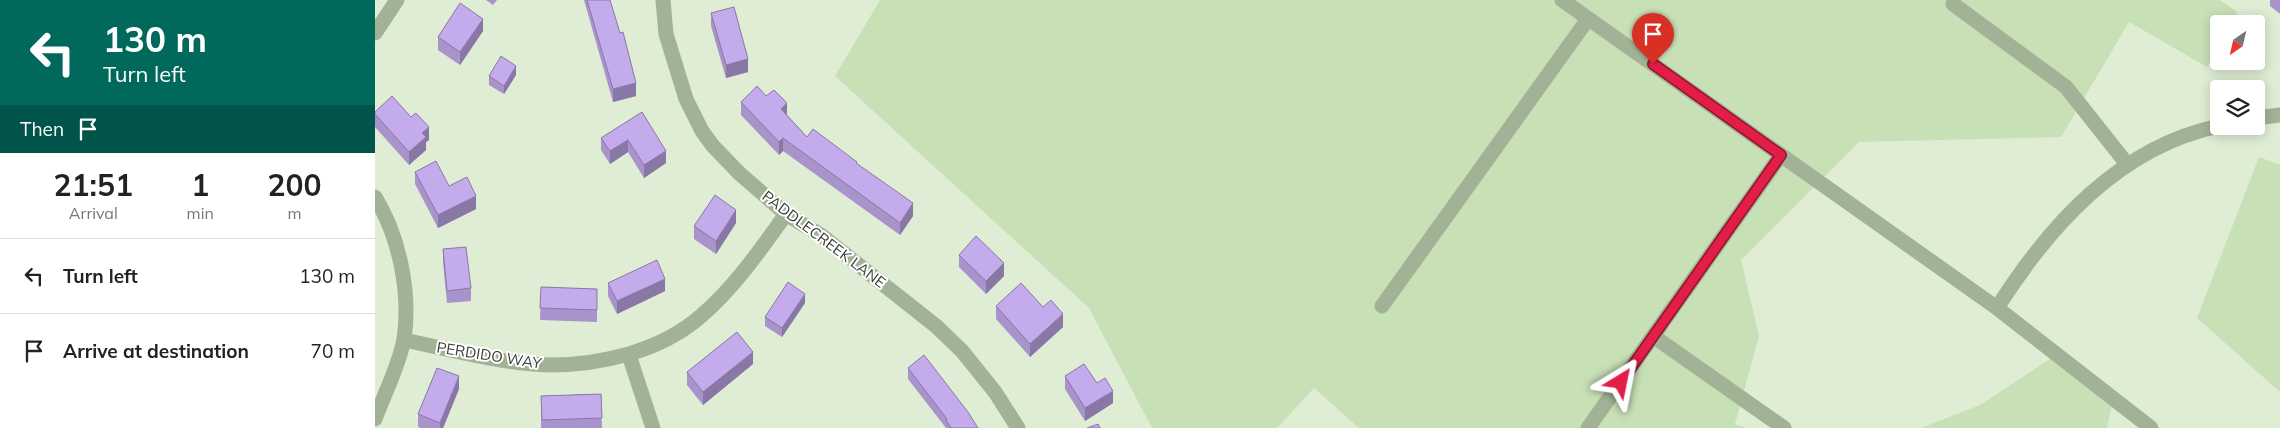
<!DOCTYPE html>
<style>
:root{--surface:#fff;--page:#f2f2f2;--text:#222;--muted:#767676;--line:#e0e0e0}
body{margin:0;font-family:Mulish,sans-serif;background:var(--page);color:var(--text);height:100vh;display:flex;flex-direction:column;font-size:19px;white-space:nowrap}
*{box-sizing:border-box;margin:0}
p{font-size:16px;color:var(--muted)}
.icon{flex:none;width:28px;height:28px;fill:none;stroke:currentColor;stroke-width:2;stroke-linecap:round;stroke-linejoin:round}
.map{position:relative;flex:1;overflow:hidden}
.side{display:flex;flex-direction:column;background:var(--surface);width:375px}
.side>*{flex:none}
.hud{background:#00695c;color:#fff;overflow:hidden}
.needle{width:32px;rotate:214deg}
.controls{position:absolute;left:1835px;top:15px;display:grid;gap:10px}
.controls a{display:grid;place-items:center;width:55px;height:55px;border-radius:5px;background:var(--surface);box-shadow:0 2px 12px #0003;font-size:25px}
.pin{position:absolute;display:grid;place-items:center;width:42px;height:42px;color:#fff;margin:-51px -21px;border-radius:50% 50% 50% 0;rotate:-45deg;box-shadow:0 0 5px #0007}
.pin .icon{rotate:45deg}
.me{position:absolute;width:55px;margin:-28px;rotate:35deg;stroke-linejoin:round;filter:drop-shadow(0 0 4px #0008)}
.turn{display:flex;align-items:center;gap:18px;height:105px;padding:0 20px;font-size:22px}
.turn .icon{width:65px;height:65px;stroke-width:2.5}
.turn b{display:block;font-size:35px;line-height:42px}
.then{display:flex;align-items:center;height:48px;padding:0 20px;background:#0003;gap:10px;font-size:19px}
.eta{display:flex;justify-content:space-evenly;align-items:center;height:85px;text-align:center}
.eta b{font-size:30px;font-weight:700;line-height:35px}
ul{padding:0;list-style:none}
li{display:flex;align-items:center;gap:15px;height:75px;padding:0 20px;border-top:1px solid var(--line)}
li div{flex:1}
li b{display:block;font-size:19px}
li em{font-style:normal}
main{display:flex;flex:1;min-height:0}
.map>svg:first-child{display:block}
.green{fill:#c8e0b6}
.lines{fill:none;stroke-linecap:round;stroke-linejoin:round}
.minor{stroke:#a2b297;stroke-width:15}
.wall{fill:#a993cb}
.shaded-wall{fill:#8978a5}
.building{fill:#c4abec;stroke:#8978a5}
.route-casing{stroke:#92132f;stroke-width:12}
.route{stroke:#e11d48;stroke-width:9}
.labels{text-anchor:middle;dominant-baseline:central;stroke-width:4;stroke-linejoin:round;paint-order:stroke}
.street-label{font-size:15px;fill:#383d34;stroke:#fff}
</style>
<main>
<section class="side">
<div class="hud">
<div class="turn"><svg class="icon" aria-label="left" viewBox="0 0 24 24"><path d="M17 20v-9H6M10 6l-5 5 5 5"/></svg><div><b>130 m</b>Turn left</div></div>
<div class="then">Then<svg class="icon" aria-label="arrive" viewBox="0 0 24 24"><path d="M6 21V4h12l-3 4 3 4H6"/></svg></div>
</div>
<div class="eta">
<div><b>21:51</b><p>Arrival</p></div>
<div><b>1</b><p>min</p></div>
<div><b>200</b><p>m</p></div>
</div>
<ul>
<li><svg class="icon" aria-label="left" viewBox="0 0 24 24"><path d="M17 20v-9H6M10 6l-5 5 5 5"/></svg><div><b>Turn left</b></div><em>130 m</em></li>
<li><svg class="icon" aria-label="arrive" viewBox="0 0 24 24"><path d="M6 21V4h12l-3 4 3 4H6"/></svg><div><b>Arrive at destination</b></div><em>70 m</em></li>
</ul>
</section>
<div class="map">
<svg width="1905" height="428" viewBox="0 0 1905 428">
<rect width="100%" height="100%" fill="#dfedd5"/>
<!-- green -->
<path class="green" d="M505,0H1845L1862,12L1856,24H1844V46L1832,67L1754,22L1686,137L1484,142L1366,260L1384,336L1360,424L1371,428H984L939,388L902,428H777L714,308L460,76Z
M1884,157L1905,165V392L1822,318Z
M1678,357L1738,401L1732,428H1546L1605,405Z"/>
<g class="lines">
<!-- minor -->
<path class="minor" d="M288,0L291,34L311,99L327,131L338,146L364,173L411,214L447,236L561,326L587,351L620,392L643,428
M1187,0L1622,308C1674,226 1744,147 1844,126
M1578,4L1691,87L1752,164
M0,33L22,0
M1881,118L1905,115
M0,197C24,236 36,292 29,339C25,363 9,395 0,419
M1007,306L1213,19
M1622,308L1776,428
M1278,336L1409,428
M29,340C74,349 128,364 174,365C227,365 286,351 326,316C360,287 385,250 411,214
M254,355L278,428
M1213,428L1406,155"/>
</g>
<!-- wall -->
<path class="wall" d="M111,0H122L118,5Z
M209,0H235L261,96L238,102Z
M1895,0H1905V14L1895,6Z
M336,13L373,72L351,78L336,26Z
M108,31L85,65L63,50V37Z
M141,75L129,94L114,85V76Z
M391,96L412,115L432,137L482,164L538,216L525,235L408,151L404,155L366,115V102Z
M0,112L54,140L51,142V150L34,165L0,127Z
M267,112L291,163L269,178L253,152L235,164L226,150V138Z
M40,172L101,209L63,228L40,184Z
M361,223L341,254L319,239V226Z
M68,249L96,288V301L72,303L68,262Z
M584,255L629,276L611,294L584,267Z
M233,283L290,291L242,314L233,296Z
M166,287L222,289V322L165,320Z
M430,303L407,337L390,326V317Z
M621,306L668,307L688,327L655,357L621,319Z
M378,364L328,405L312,385V372Z
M533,368L603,428H571L533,379Z
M690,376L722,383L738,403L710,421L690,389Z
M84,389L68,428H46L43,427V414Z
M226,394L227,428H166V396Z"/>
<!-- shaded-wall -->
<path class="shaded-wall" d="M108,19V31L85,65V52Z
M373,59V72L351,78V65Z
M141,66V75L129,94V86Z
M261,83V96L238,102V89Z
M412,103V116L406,109Z
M54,127V140L51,142V150L34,165V152L47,133Z
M408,138V151L404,155V142Z
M253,140V152L235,164V151Z
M291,151V163L269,178V165Z
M101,196V209L63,228V215Z
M538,203V216L525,235V223Z
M361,210V223L341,254V241Z
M629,263V276L611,294V281Z
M290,279V291L242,314V301Z
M430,294V303L407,337V328Z
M688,314V327L655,357V344Z
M378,352V364L328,405V392Z
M84,376V389L68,428H65V423Z
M738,391V403L710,421V408Z"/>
<!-- building -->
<path class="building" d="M212,0H235L245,33L248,32L261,83L238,89Z
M85,3L108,19L85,52L63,37Z
M359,7L373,59L351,65L336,13Z
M126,56L141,66L129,86L114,76Z
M382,86L391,96L399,90L412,103L406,109L432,137L438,129L482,162L481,163L538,203L525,223L408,138L404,142L366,102Z
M17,96L36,117L41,113L54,127L47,133L51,137L34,152L0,114V112Z
M267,112L291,151L269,165L253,140L235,151L226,138Z
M61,161L74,186L92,177L101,196L63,215L40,172Z
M340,195L361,210L341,241L319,226Z
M601,236L629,263L611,281L584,255Z
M91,247L96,288L72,291L68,249Z
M282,260L290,279L242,301L233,283Z
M413,282L430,294L407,328L390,317Z
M646,283L668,307L676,300L688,314L655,344L621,306Z
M166,287L222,289V310L165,308Z
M362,332L378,352L328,392L312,372Z
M549,355L593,412L603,428H576L571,420L572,419L533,368Z
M709,364L722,383L730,378L738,391L710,408L690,376Z
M62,368L84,376L65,423L43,414Z
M226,394L227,418L167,420L166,396Z
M723,424L725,428H712Z"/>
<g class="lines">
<defs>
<path id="route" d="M1246,382L1406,155L1278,64"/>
</defs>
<!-- route casing -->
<use href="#route" class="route-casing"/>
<!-- route -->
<use href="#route" class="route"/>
</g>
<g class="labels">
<!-- street labels -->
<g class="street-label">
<text transform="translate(449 239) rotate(37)">PADDLECREEK LANE</text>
<text transform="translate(114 355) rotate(9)">PERDIDO WAY</text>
</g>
</g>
</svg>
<div class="controls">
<a><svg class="needle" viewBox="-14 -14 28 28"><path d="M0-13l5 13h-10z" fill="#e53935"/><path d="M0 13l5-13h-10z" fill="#767676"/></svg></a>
<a><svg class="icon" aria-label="layers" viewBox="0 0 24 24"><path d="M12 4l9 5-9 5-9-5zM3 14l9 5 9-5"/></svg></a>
</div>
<div class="pin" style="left:1278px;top:64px;background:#d93025"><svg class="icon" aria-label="arrive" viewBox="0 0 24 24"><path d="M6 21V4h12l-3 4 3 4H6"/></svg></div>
<svg class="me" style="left:1246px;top:382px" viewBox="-20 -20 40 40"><path d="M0-17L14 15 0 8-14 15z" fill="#e11d48" stroke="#fff" stroke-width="4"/></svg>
</div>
</main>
